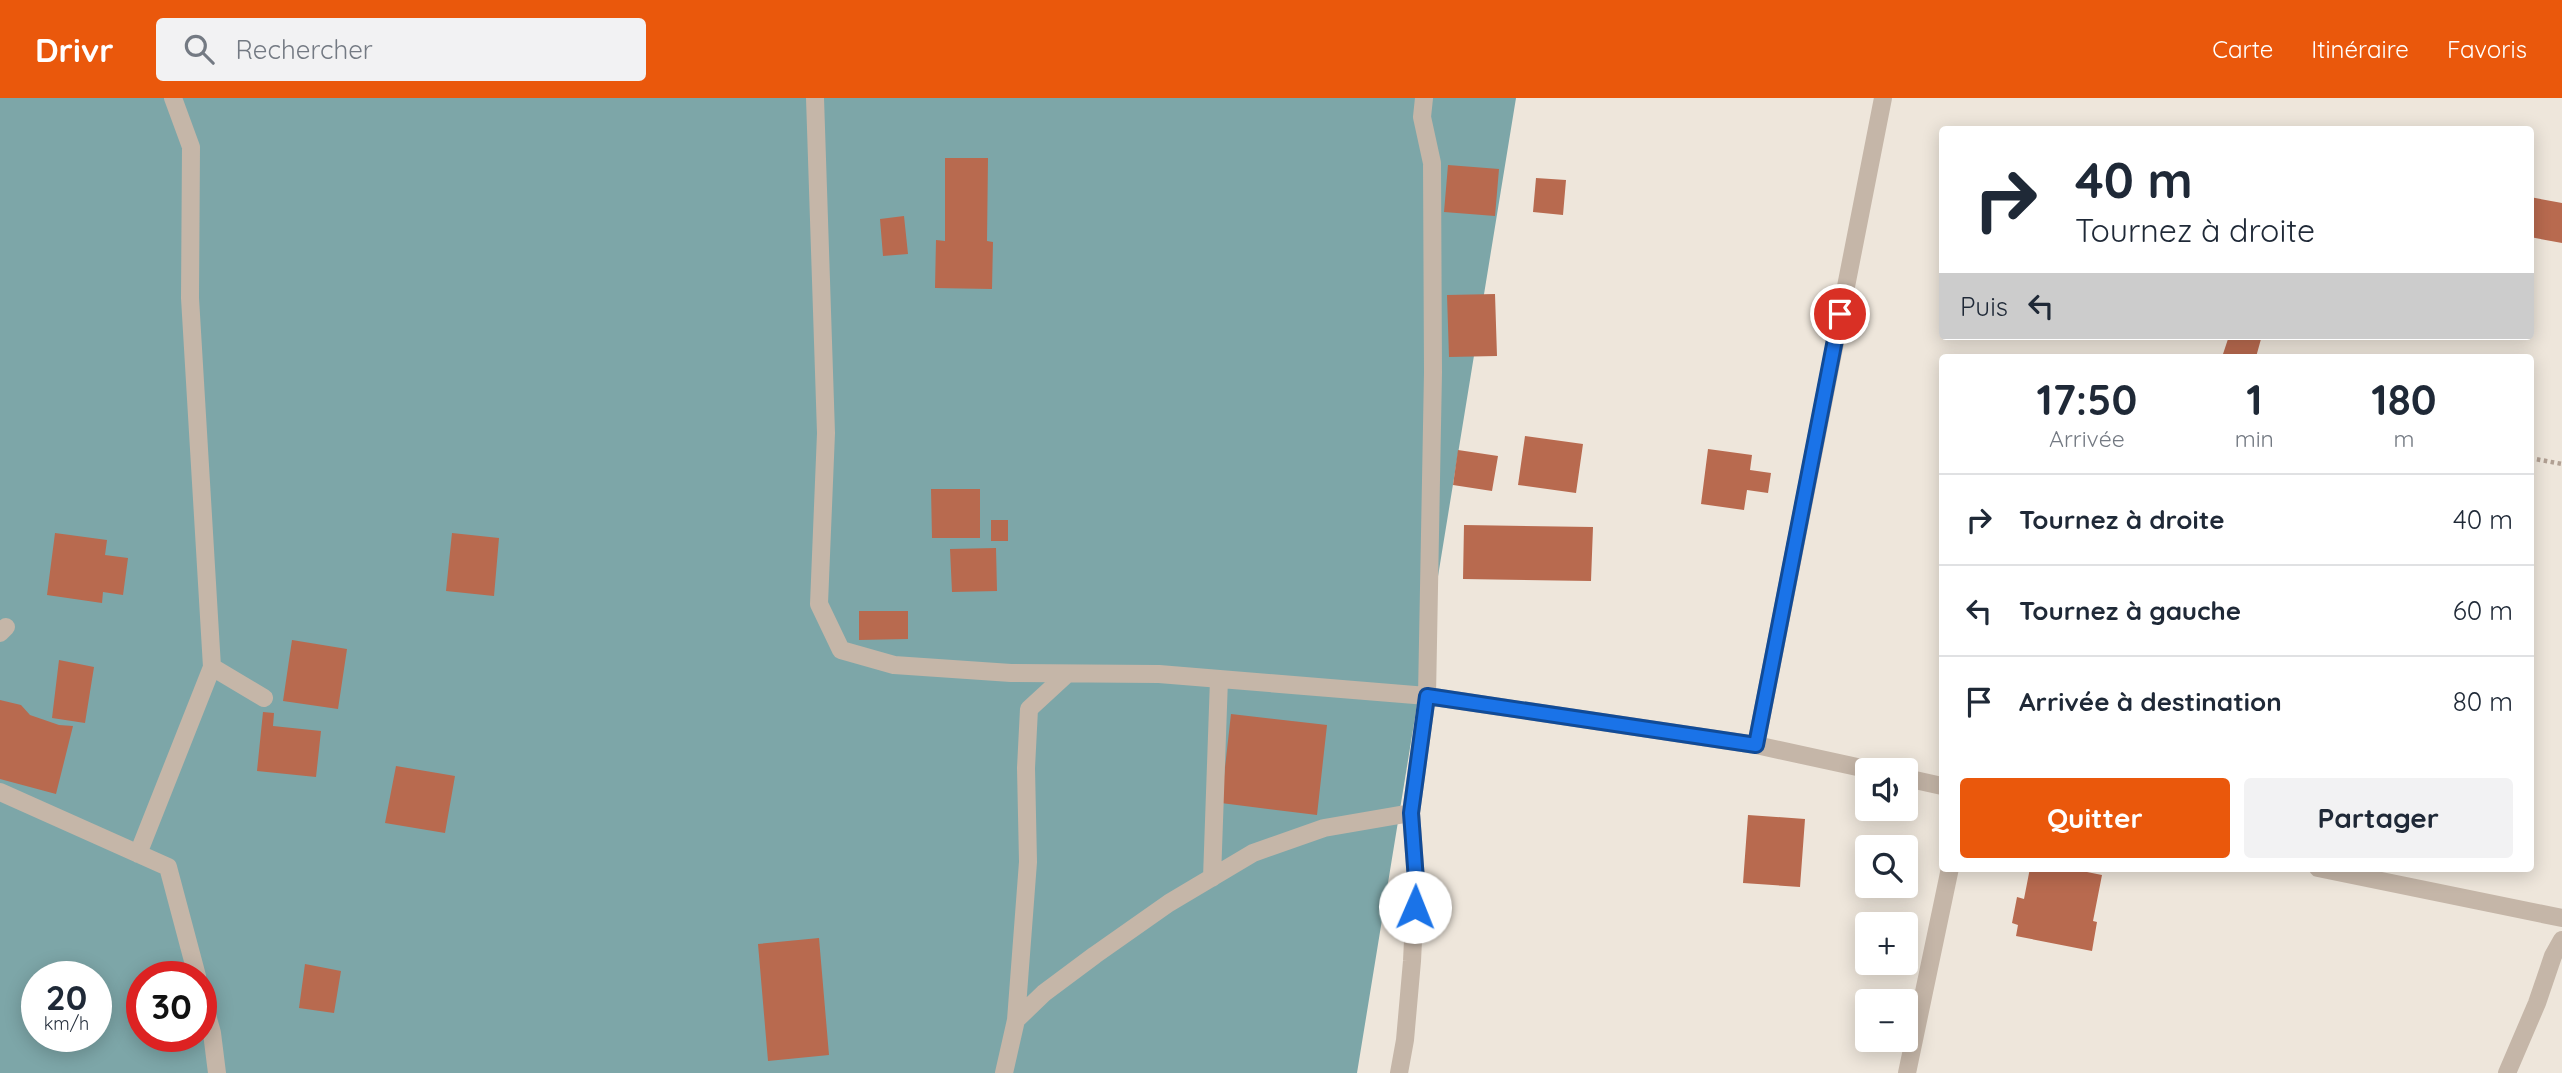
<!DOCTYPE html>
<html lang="fr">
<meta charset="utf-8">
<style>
:root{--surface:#fff;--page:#f2f2f3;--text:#1f2937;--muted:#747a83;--line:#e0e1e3;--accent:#ea580c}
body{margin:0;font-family:Quicksand,sans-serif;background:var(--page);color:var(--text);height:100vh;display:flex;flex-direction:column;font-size:26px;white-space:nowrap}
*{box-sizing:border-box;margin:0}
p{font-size:23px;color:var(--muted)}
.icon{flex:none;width:38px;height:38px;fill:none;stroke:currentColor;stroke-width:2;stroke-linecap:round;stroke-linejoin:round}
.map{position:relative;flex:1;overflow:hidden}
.side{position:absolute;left:1939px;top:256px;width:595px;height:518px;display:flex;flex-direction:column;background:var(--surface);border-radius:7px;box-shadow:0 4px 18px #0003}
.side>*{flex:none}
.guide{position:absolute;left:1939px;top:28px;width:595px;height:214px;border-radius:7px;box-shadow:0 4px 18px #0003;background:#fff;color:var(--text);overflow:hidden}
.fabs{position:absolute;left:1855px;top:660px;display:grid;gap:14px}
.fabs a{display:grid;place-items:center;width:63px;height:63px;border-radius:7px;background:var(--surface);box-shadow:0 4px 18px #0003;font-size:35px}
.speed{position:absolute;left:21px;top:863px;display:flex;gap:14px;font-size:35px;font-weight:700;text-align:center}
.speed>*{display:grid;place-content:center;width:91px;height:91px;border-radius:50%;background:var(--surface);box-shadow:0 4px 18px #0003;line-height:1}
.speed small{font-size:18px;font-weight:400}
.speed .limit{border:10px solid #d22;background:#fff;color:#111}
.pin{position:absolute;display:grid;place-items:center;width:60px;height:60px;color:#fff;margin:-30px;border:4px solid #fff;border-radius:50%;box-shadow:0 2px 7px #0007}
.me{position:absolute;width:77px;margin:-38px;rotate:1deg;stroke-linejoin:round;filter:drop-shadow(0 0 5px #0008)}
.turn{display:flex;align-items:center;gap:24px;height:147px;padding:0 21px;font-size:32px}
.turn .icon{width:91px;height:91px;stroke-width:2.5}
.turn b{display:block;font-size:49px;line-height:60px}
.then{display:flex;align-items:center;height:66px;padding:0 21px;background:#0003;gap:14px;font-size:26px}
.eta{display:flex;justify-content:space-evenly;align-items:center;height:119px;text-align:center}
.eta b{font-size:42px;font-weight:700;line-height:49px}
.cta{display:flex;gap:14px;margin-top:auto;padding:14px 21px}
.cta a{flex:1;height:80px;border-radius:7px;background:var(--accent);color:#fff;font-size:28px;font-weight:700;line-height:80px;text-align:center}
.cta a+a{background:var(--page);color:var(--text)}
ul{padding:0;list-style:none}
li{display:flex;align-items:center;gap:21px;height:91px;padding:0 21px;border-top:2px solid var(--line)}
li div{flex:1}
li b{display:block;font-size:26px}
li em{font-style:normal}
header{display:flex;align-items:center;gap:42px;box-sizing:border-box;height:98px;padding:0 35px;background:var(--accent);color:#fff}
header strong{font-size:33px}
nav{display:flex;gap:38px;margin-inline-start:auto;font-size:24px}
.search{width:490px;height:63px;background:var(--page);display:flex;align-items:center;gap:18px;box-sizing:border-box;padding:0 24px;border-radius:7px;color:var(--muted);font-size:26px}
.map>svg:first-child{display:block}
.water{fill:#7da6a8;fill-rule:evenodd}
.building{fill:#b86a4f}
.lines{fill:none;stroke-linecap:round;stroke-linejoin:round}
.path{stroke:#b1a093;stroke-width:4.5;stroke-dasharray:3.5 3.5;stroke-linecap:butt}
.minor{stroke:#c5b6a8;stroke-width:18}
.route-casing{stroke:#114b97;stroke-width:18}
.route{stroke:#1a73e8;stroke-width:12}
</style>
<header>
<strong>Drivr</strong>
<div class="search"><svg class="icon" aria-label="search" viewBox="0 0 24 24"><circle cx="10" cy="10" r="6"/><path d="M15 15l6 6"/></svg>Rechercher</div>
<nav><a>Carte</a><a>Itinéraire</a><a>Favoris</a></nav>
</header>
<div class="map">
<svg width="2562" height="975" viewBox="0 0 2562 975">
<rect width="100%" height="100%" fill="#eee6db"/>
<!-- water -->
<path class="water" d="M0,0H1516L1357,975H0ZM37,878H96V938H37ZM142,878H201V938H142Z"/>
<!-- building -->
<path class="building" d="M945,60H988L987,143L993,144L992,191L935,190L936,142L945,143Z
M1448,67L1499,71L1495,118L1444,114Z
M1536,80L1566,82L1563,117L1533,114Z
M2530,99L2562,105V145L2530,139Z
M904,118L908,156L883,158L880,121Z
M1495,196L1497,258L1449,259L1447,197Z
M2229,238H2251L2261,241L2256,259H2222Z
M1525,338L1583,346L1576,395L1518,387Z
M1708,351L1752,357L1750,372L1771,375L1768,395L1747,392L1744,412L1701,406Z
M1458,352L1498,358L1492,393L1453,387Z
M931,391H980V440H932Z
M991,422H1008V443H991Z
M1464,427L1593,429L1591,483L1463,481Z
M55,435L107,442L105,457L128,460L123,497L103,494L102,505L47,497Z
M452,435L499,440L494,498L446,493Z
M996,450L997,493L952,494L950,451Z
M859,513H908V541L859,542Z
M292,542L347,551L338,611L283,603Z
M59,562L94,569L85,625L52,620Z
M0,602L21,607L30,617L59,627L73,628L56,696L0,681Z
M263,614L274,615L273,628L321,633L316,679L257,673Z
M1231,616L1327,627L1317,717L1221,705Z
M396,668L455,678L445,735L385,725Z
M1748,717L1805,721L1800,789L1743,785Z
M2030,770H2067L2102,777L2093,823L2097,824L2092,853L2016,838L2018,827L2012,825L2017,799L2024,801Z
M819,840L829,957L768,963L758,846Z
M305,866L341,873L334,915L299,910Z"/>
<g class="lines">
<!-- path -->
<path class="path" d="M2530,360L2562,366"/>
<!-- minor -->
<path class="minor" d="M815,0L826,335L819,506L841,552L894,567L1011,575L1159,576L1427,598L1756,647L1871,672
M0,535L6,529
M212,569L264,600
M1756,647L1883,0
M1906,680L1942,688
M0,694L168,769L197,878
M138,756L212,569L190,200L191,49L173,0
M2318,770L2562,820
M1212,780L1219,581
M201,895L212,935L217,975
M1016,922L1044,895L1095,857L1169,805L1253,755L1324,730L1411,715
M1004,975L1016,922L1028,764L1026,670L1029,611L1067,576
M1399,975L1405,942L1412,863L1416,782L1411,715L1427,598L1433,274L1432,65L1422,19L1424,0
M1907,975L1950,770
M2507,975L2537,905L2553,858L2562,842"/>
</g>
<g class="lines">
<defs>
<path id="route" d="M1415,809L1416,782L1411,715L1427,598L1756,647L1840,216"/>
</defs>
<!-- route casing -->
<use href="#route" class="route-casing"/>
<!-- route -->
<use href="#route" class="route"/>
</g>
</svg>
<div class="fabs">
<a><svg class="icon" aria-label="sound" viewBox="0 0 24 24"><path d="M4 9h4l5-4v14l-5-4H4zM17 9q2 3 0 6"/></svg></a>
<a><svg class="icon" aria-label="search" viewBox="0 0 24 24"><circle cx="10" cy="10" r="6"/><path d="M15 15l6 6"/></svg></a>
<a>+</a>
<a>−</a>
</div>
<div class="speed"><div>20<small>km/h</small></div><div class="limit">30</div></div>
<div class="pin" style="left:1840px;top:216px;background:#d93025"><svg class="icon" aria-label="arrive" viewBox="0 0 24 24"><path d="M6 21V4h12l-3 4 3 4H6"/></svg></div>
<svg class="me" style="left:1415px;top:809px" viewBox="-20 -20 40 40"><circle r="19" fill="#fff"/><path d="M0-13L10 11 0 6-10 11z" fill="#1a73e8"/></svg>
<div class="guide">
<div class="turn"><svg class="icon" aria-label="right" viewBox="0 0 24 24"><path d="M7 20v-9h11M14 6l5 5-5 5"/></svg><div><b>40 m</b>Tournez à droite</div></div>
<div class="then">Puis<svg class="icon" aria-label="left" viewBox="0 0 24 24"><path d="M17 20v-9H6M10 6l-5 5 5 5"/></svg></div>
</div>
<section class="side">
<div class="eta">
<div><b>17:50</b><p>Arrivée</p></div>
<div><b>1</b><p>min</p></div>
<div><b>180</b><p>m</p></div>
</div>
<ul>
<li><svg class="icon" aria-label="right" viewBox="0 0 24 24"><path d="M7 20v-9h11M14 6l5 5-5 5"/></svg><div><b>Tournez à droite</b></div><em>40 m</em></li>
<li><svg class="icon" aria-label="left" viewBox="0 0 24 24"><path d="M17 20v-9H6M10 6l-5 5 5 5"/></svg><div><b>Tournez à gauche</b></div><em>60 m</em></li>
<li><svg class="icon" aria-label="arrive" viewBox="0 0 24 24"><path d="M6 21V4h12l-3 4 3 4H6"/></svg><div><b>Arrivée à destination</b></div><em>80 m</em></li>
</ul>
<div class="cta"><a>Quitter</a><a>Partager</a></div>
</section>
</div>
